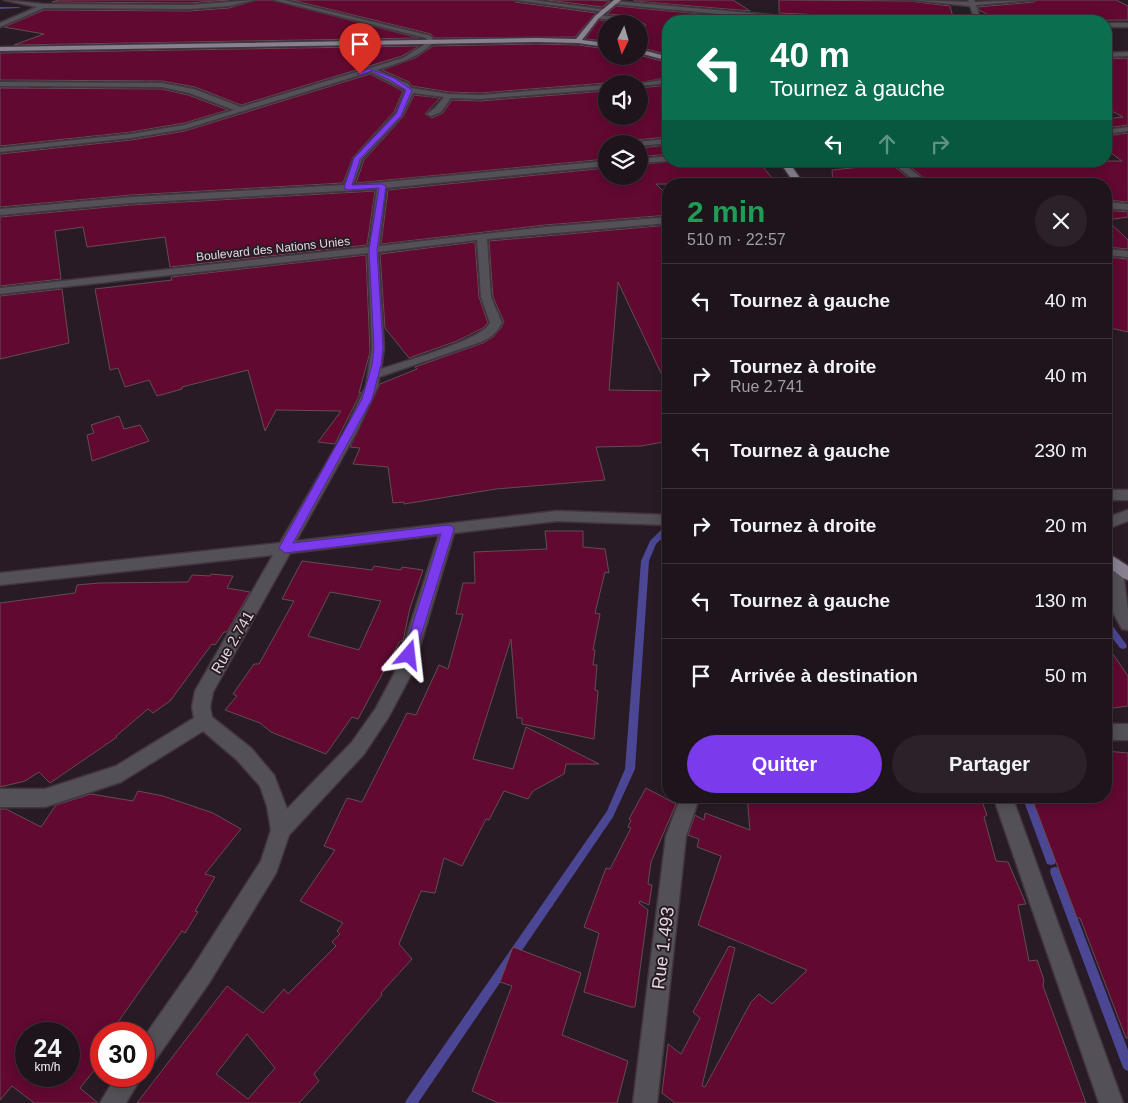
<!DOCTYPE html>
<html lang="fr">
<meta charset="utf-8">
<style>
:root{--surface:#1e141c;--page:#2b2129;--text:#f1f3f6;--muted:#a19ea3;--line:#3c333b;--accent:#7c3aed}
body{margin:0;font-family:Helvetica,sans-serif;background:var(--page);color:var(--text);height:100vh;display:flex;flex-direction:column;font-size:19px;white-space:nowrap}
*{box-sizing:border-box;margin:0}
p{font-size:16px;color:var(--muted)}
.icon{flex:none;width:28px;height:28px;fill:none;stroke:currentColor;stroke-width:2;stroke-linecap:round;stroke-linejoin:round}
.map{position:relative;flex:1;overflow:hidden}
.sheet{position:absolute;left:662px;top:178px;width:450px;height:625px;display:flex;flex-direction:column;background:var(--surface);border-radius:20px;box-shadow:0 2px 12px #0003,0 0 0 1px var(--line)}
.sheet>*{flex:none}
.banner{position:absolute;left:662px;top:15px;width:450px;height:152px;border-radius:20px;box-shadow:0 2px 12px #0003,0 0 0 1px var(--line);background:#0b6e4f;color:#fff;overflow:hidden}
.needle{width:32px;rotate:185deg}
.buttons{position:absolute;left:598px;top:15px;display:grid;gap:10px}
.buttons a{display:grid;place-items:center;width:50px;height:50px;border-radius:50%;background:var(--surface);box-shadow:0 2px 12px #0003,0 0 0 1px var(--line);font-size:25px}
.speed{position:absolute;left:15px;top:1022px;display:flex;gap:10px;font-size:25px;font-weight:700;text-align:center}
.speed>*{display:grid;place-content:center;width:65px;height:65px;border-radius:50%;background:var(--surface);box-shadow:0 2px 12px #0003,0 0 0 1px var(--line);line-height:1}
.speed small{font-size:12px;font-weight:400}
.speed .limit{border:8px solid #d22;background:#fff;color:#111}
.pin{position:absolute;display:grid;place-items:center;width:42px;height:42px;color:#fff;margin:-51px -21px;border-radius:50% 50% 50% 0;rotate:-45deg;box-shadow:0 0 5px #0007}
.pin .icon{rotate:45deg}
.me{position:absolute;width:55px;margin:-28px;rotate:17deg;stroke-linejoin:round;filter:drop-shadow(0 0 4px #0008)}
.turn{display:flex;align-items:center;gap:18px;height:105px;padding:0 25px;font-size:22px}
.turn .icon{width:65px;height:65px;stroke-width:2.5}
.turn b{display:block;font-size:35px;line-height:42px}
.lanes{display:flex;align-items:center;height:48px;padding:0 25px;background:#0003;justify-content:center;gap:25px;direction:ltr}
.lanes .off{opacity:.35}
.round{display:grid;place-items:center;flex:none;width:52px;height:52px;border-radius:26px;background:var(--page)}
.summary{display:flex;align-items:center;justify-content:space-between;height:85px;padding:0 25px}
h1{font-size:30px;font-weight:600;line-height:38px;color:#1e9e55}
.action{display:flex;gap:10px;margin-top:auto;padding:10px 25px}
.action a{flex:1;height:58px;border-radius:30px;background:var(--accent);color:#fff;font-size:20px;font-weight:600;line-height:58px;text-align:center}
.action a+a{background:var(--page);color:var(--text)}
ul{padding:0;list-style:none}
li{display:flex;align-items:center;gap:15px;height:75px;padding:0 25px;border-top:1px solid var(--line)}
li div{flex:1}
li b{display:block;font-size:19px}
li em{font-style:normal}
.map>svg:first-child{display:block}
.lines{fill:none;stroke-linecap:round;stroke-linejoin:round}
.stream{fill:#4b4794;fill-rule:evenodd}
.building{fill:#620931;stroke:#614d52;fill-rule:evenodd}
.minor-casing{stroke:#42353f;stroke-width:3}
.major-casing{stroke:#42353f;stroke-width:3}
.minor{fill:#545057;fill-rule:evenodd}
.major{fill:#88808f;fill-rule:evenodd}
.route{fill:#7c3aed;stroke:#51269a}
.labels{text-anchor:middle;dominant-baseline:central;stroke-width:4;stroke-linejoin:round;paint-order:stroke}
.far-street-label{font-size:12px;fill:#e1d7de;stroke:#281b25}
.street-label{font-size:15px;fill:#e1d7de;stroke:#281b25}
.near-street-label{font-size:18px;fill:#e1d7de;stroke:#281b25}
</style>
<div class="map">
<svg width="1128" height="1103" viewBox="0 0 1128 1103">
<rect width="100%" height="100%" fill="#281b25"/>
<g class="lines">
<!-- stream -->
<path class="stream" d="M288,0H292L305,4L304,5Z
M0,7H19L20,8L0,9Z
M612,9L614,10L603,19L602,26L606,30V32H605L598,26L601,18Z
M68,50L67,52L46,53L44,52Z
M402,54L405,55L306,89L303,88Z
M409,59L412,60L379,71L377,70Z
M371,72L374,73L361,78L358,77Z
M102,80H142L144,81L142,82H101Z
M13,81L26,82L24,83H12Z
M29,81H54L56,82L54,83H28Z
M148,81L166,83L168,84L166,85L147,83Z
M174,84L217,96L218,97L215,98L173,86Z
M100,86L99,88L52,89L50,88L52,87Z
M103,86H130L132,87L130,88H102Z
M0,87H29L31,88L29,89H0Z
M227,101L240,105L250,104L252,105L240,107L226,103Z
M187,123L189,124L188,125L172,128L170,127Z
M62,140L64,141L63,142L7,148L5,147L7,146Z
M917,176H921L932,184H927L917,178Z
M669,524V532L656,544L649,561L635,769L613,817L418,1103H405L407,1099L607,811L625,769L641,561L650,541L666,525Z
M1106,620L1109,621L1126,644L1127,646L1126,648L1123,649L1120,648L1106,630Z
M1022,796H1032L1056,860L1055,864L1051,865L1047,864Z
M1055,867L1059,868L1060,872L1128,1050V1071L1124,1069L1122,1065L1050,872L1051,868Z"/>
</g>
<!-- building -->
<path class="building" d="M59,0H230L189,3L52,2Z
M256,0H272L419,38L14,45L44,34L4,27L44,10L189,11L229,8Z
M292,0H513L515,2L596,13L575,37L434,38L431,34Z
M547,0H591L610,1L602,7Z
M634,0H733L750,11L634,1Z
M779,0L909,1L950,6L954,21L881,20H872L868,17L779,13Z
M1036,0H1116L1128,6V20L1000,21L979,10L978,7L1034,2Z
M616,6L764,20L765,21H669V55L639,47V29L642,30L646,25L632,16L607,14Z
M599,20L623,24H606V41L585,39Z
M536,44L578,45L606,49V56L639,55L669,63V77L634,84L606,83L480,93L449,92L412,86L409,82L382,70L415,58L433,46Z
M419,46L402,56L241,105L195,87L162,81L0,80V53Z
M1128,58V125L1106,128V119L1123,117L1106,108V59Z
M370,74L403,91L394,112L353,157L343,183L131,195L0,207V154L131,140L185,131Z
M669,85V137L634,140L628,144H606V159L356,183L364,160L403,117L414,95L440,98L425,114L432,118L443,113L452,100L480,101L606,91V116H639V88Z
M0,88L162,89L188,95L228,110L184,123L131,132L0,146Z
M1128,133V202L1106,200V184H931L905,162L1122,161L1106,149V136Z
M669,145V154L639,157V148Z
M671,161H712L714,165L758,161L777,184H656L669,197V215L545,225L381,244L388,190L606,168V176H639V165Z
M891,164L916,184H833L832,170Z
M375,191L367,245L170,267L165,237L87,247L83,227L55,231L61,279L0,286V217L131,205Z
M1106,210L1128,212V217L1107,220L1128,240V249L1106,247Z
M669,225V390L618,282L609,390L669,391V441L641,446L596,447L605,480L496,489L404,504V502L393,503L388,467L353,464L360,448L350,447L380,384L417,369L415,367L483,343L493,337L501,328L504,322L493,297L489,241Z
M475,242L479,297L488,323L483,328L457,341L409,358L385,328L380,254Z
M366,255L370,352L359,393L361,392L335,444L318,442L341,411L276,410L265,431L248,370L182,387V389L157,396L149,380L125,387L118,368L110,370L95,289L172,280L171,277Z
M1106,257L1128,259V332L1106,327Z
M62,289L69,343L0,359V296Z
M119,416L124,429L140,425L149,441L92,461L87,435L94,433L91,425Z
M545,531H583V547L605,549L609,573L605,572L595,613L600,614L593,650H595L593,665H597L595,690L598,691L594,739L522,724V718H517L511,639L473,759L513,769L526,727L599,764H566L564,774L533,791L528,799L504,791L489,820L486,819L462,866L444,858L435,893L421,891L399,944L412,959L381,993L382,995L314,1074L319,1081L299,1103H137L227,986L263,1013L284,989L288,994L336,946L332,942L340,934L337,931L343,923L300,901L335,850L324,846L347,798L362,802L407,713L416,715L439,665L448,669L463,614H456L463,583H475L474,552L547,549ZM247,1034L275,1068L248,1099L216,1074Z
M302,561L372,570L374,566L401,570L402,567L423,570L410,608L403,641H400L358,719L352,717L326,754L271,732L260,723L225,710L237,696L233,694L254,664H259L294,601L282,599ZM330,592L381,601L359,650L308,636Z
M211,574L233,576L227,588L250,592L227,632H224L215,645L212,644L170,701L153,713L148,709L116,736L117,737L50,783L39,772L25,781L0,787V603L75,593L77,585L99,583L188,582L192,575L210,576Z
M1106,644L1128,676V706L1106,709Z
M1106,751L1128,753V1038H1126L1080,918H1077L1031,796H1106Z
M646,788L676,804L651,862L648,884L652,885L649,905L640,901L639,903L648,910L635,1007H631L584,992L599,933L584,927L606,868L610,869L631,828L628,827L631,820L629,819Z
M138,791L163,796L213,813L241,829L205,874L215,877L195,911L198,912L185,933L182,931L118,1022L133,1034H101V1062L80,1088L98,1103H34L12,1086L0,1100V809H6L41,827L56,805L91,794L133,801ZM26,1034H69V1076H26Z
M747,796H980L987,815L984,817L996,861L1008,862L1026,904L1018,905L1029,961L1037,960L1044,980L1043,986L1086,1103H675L662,1093L668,1044L681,1054L700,1018L693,1012L729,946L735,948L702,1086L705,1087L751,1002L759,994L772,1004L807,970L698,925L721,856L697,847L699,839L688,835L695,815L704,820L705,813L750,830Z
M513,947L581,973L562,1035L628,1061L617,1103H498L472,1091L512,986L500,982Z"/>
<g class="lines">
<defs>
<path id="minor" d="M4,0L43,4L189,5L254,0L229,6L189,9L44,8L0,27V23L37,7Z
M274,0H284L431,36L434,42C418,58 398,63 377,70L408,84L411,88L449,94L480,95L606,85V89L480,99L451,98L441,112L431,116L427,114L435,108L444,97L413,93L402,116L362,159L353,185L606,161V166L386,188L379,246L545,227L669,217V223L487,239L491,297L502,323C496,334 489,339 478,343L379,377L378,386L357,431L296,541L557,511L669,515V525L557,521L454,533L412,673L388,718L364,754L289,835L276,873L209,983L152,1065L144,1069V1037L193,967L261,861L271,830L267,806L260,786L237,760L203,731L121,782L45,807H0V789H45L116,766L194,718L192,707L195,691L273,555L0,585V573L280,543L345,431L366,386L372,348L368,253L0,294V288L369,247L377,189L131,203L0,215V209L131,197L344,185L354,158L396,113L405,90L370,72L185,129L131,138L0,152V148L131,134L184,125L234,110L189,93L162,87L0,86V82L162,83L194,89L241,107L403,58L428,42L426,38ZM477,240L481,297L490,323C482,340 402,362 381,369L384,348L378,252ZM439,535L395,672L376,708L352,742L287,809L274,775L251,748L212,717L210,707L213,692L290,553Z
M515,0H533L607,10L604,12Z
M911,0L969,2L968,0H974L975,2L1034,0L976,5L981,21H975L970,6Z
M615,1L771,15L868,19L871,21L771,19L613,4Z
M597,15L632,18L644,26L641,28L639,27V24L595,18Z
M1106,23H1128V27H1106Z
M1128,52V56L1106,57V53Z
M669,79V83L639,86V84H636Z
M1128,127V131L1106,134V130Z
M669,139V143L639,146V144H630L634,142Z
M669,156V161L639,163V159Z
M788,161H824L820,164L786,167L782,164Z
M890,161H900L929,184H919Z
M1106,202L1128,204V210L1106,208Z
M1106,249L1128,251V257L1106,255Z
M1106,490H1128V500H1106Z
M1128,510V521L1106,529V518Z
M1114,558L1119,560L1122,564L1128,610V630L1122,629L1111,609L1106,564L1109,560Z
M1106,724H1128V740H1106Z
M681,796H700L686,836L657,1103H633L666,836Z
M993,796H1012L1123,1103H1099Z
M116,1076H142L126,1103H100Z"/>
<path id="major" d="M614,0H621L599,18L582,40L606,43V47L578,43L536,42L0,51V47L536,38L576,39L595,16Z
M639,49L669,57V61L639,53Z
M779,161H788L804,184H795Z
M1106,552L1128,566V580L1123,578L1106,565Z"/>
</defs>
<!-- minor casing -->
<use href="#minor" class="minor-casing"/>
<!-- major casing -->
<use href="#major" class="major-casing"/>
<!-- minor -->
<use href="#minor" class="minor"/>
<!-- major -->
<use href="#major" class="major"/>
</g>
<!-- route -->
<path class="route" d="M369,69L394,78L412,90L401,116L360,159L352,185L382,184L386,186L377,250L383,348L381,365L372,399L293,543L448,525L452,526L454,529L415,655L413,659L409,660L405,659L403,655L441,534L285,553L279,548L362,399L372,365L374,348L369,250L379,188L348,190L344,188L354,158L396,114L406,90L390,80L371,71L360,75L357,74Z"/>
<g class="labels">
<!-- far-street labels -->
<g class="far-street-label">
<text transform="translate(273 249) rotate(-6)">Boulevard des Nations Unies</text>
</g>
<!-- street labels -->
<g class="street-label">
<text transform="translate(232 642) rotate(-60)">Rue 2.741</text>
</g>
<!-- near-street labels -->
<g class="near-street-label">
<text transform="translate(663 948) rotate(-83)">Rue 1.493</text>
</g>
</g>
</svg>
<div class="buttons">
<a><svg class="needle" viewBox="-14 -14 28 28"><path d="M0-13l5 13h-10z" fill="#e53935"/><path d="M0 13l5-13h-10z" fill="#a19ea3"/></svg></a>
<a><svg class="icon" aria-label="sound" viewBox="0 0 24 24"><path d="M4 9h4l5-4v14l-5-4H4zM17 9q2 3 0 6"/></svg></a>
<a><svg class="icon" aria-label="layers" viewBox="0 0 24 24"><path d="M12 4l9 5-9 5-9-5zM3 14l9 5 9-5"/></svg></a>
</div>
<div class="speed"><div>24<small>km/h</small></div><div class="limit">30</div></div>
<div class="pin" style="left:360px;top:74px;background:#d93025"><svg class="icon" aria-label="arrive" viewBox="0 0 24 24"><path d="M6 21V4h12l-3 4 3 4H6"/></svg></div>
<svg class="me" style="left:409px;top:655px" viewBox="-20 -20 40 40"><path d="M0-17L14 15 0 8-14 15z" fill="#7c3aed" stroke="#fff" stroke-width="4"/></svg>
<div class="banner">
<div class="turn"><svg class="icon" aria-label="left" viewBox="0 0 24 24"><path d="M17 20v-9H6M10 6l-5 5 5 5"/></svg><div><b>40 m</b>Tournez à gauche</div></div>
<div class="lanes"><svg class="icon" aria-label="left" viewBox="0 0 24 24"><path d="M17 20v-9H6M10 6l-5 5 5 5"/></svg><svg class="icon off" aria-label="ahead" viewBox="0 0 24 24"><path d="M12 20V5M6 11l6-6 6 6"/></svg><svg class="icon off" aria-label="right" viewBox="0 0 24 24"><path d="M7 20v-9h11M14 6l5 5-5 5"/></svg></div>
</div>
<section class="sheet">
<div class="summary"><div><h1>2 min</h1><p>510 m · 22:57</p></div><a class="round"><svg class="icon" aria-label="close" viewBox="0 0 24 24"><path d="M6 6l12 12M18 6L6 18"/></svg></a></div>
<ul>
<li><svg class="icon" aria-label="left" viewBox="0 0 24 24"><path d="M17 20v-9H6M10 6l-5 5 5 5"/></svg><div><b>Tournez à gauche</b></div><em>40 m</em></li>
<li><svg class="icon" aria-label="right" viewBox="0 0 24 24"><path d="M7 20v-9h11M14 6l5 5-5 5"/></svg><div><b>Tournez à droite</b><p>Rue 2.741</p></div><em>40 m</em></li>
<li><svg class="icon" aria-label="left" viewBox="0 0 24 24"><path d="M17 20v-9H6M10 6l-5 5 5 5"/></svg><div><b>Tournez à gauche</b></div><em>230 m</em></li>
<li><svg class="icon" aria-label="right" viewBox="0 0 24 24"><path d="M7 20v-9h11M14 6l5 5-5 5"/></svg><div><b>Tournez à droite</b></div><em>20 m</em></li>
<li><svg class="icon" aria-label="left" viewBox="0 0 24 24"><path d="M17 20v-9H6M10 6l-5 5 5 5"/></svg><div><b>Tournez à gauche</b></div><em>130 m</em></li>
<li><svg class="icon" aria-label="arrive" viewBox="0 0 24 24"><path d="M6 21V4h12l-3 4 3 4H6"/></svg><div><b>Arrivée à destination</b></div><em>50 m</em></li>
</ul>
<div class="action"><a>Quitter</a><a>Partager</a></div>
</section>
</div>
